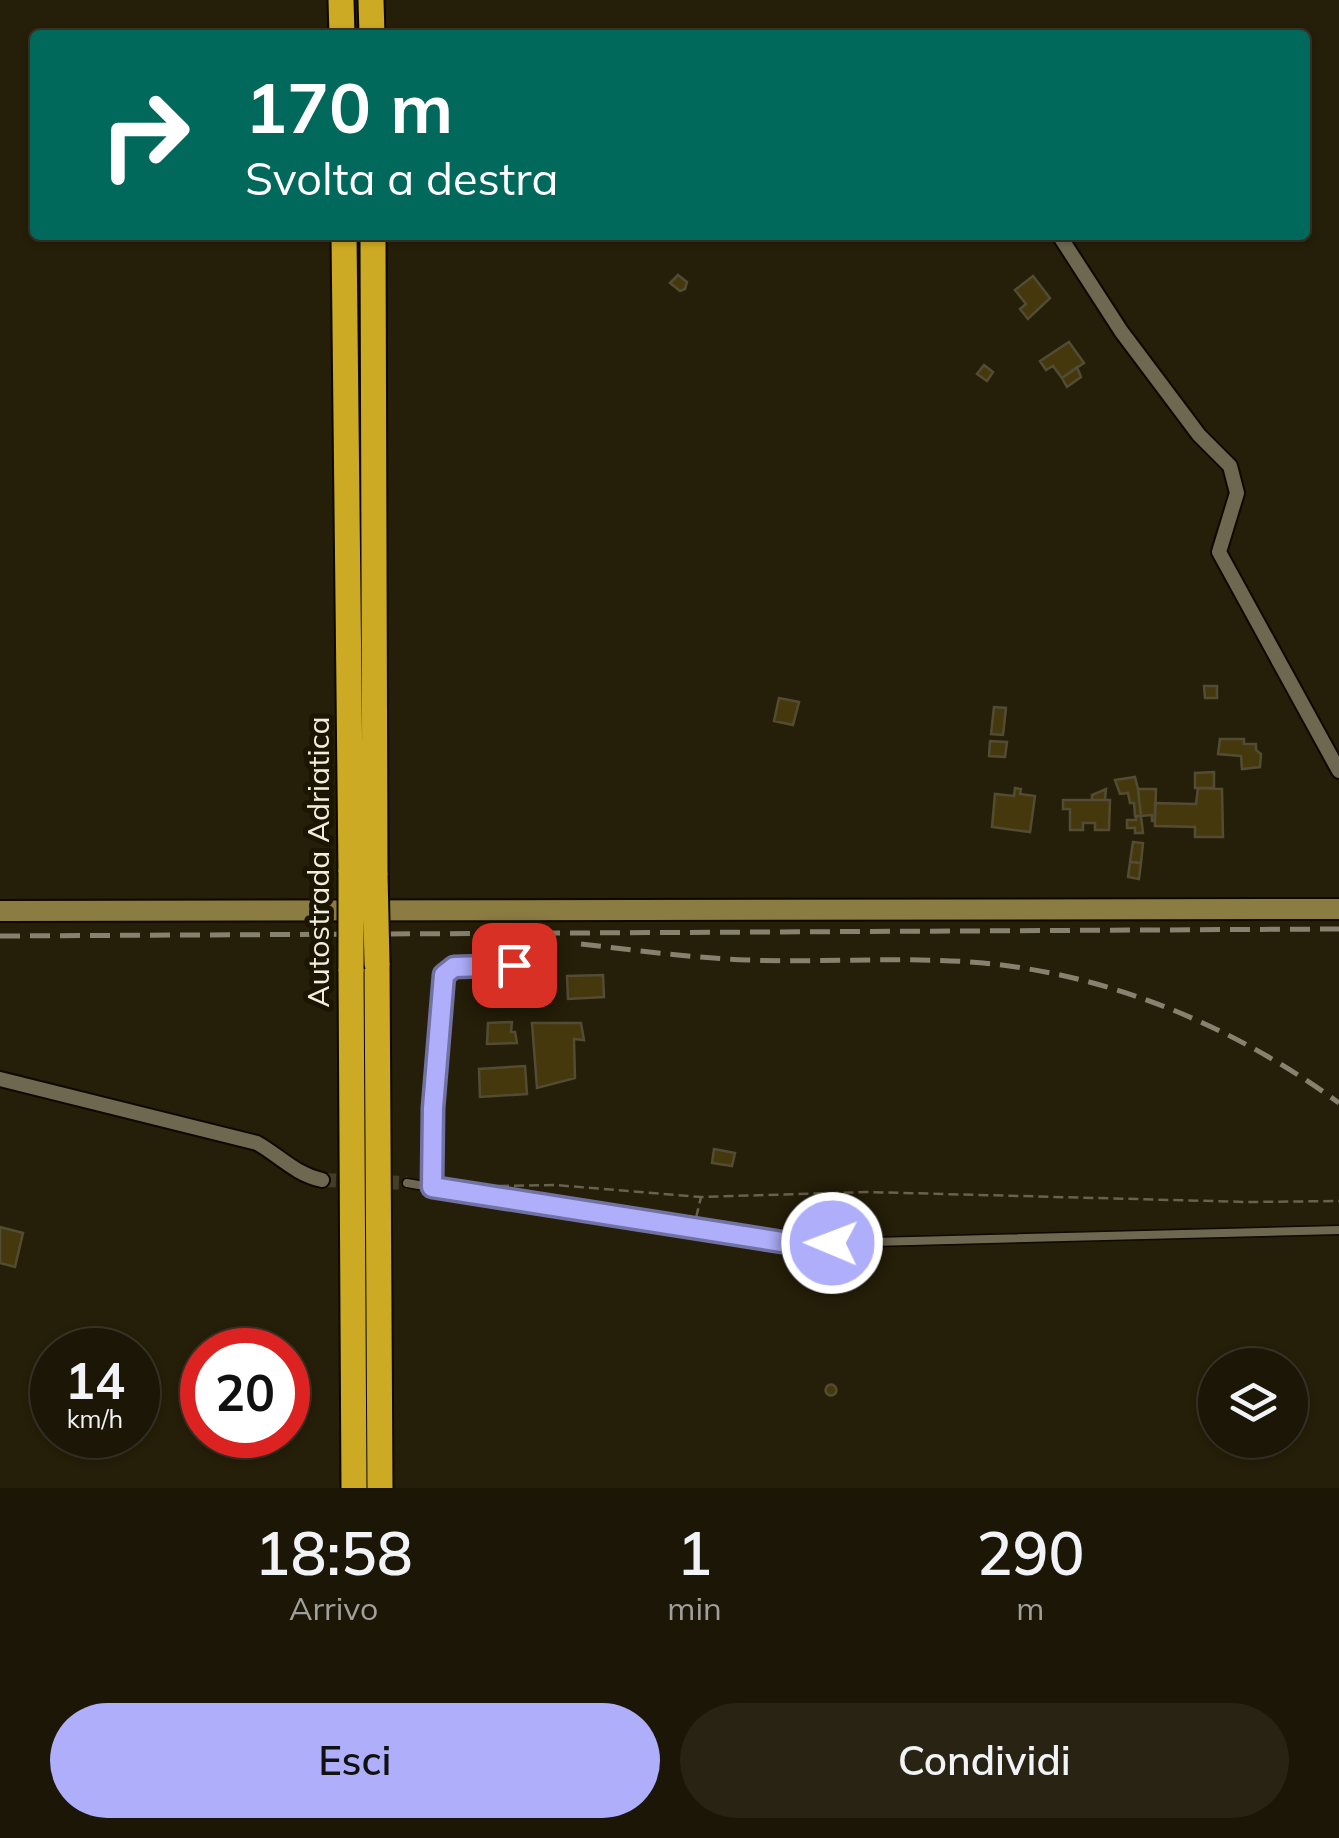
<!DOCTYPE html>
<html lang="it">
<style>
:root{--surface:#1c1606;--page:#292314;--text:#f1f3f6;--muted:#a09f9b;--line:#3a3528;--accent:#aeaefb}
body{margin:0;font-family:Mulish,sans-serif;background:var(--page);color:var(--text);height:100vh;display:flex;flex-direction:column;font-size:38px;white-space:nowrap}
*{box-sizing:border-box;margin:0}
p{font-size:32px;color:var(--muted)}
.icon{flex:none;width:55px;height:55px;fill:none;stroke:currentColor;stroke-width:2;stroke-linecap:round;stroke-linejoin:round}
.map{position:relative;height:1488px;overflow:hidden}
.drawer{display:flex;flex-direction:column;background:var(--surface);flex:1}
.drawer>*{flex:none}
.banner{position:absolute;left:30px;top:30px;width:1280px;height:210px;border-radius:10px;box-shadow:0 2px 8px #0004,0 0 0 2px var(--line);background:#00695c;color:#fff;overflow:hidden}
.controls{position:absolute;left:1198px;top:1348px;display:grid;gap:20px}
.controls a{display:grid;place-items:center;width:110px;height:110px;border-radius:50%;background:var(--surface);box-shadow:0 2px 8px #0004,0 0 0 2px var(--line);font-size:50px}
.speed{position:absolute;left:30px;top:1328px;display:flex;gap:20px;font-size:50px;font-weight:700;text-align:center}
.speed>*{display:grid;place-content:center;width:130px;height:130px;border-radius:50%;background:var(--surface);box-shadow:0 2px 8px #0004,0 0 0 2px var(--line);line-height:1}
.speed small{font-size:25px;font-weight:400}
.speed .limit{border:15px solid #d22;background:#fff;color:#111}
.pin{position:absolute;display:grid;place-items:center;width:85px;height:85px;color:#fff;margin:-42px;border-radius:20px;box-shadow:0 5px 15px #0006}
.me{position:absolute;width:110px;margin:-55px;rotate:271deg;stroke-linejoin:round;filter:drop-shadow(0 0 8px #0008)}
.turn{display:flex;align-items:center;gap:35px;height:210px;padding:0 50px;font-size:45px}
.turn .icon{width:130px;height:130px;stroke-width:2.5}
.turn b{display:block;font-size:70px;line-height:85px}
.eta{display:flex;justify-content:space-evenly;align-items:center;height:170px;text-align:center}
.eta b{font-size:60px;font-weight:600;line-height:70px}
.button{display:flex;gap:20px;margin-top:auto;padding:20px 50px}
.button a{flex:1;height:115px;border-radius:60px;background:var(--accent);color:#111;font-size:40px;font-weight:600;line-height:115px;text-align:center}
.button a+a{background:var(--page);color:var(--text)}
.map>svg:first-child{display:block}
.building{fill:#44380c;stroke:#534c35;stroke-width:2.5}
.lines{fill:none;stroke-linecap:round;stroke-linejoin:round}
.street-tunnel{stroke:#443d28;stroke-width:14;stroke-dasharray:14 7;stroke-linecap:butt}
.lane-casing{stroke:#0e0800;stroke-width:11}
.street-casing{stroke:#0e0800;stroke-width:18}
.secondary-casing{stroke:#0e0800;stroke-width:24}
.highway-casing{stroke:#0e0800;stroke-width:29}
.path{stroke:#67614e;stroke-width:2.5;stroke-dasharray:10 5;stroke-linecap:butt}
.lane{stroke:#6f6850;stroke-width:8}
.street{stroke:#6f6850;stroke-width:14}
.secondary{stroke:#8b7c42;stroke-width:20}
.highway{stroke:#cdaa23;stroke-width:25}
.rail{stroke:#878170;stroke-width:5;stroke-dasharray:20 10;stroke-linecap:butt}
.highway-bridge-casing{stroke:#0e0800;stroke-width:29;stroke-linecap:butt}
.highway-bridge{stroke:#cdaa23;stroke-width:25}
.route-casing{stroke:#7171a3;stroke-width:25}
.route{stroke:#aeaefb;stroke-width:18}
.labels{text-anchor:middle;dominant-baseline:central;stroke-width:10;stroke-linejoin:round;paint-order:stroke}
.street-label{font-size:30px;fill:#f2ede0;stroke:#1b1501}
</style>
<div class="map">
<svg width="1339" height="1488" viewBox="0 0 1339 1488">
<rect width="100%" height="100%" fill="#251e08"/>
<!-- building -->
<path class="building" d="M678,275L687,282L685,289L680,291L670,283Z
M1033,276L1050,298L1028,319L1020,309L1026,304L1015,290Z
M1069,342L1084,363L1062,378L1053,366L1046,370L1040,361Z
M984,365L993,372L987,381L977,374Z
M1077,367L1081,377L1067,387L1062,378Z
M1204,686H1217V698H1205Z
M779,698L799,702L793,725L774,721Z
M994,707L1006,708L1003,735L991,734Z
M1220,739H1244V744H1256V750L1261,754L1260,767L1242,769L1241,756L1218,754Z
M990,741L1007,742L1005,757L989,756Z
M1214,772V788H1195V773Z
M1135,777L1138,789L1141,816H1135L1134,803H1130L1128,793L1120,794L1115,780Z
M1015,788L1021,789L1020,794L1035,796L1030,832L992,827L995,794L1014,796Z
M1198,788L1222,789L1223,837H1195V827L1155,826V803L1196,804Z
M1106,789L1105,800H1092V795Z
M1138,789H1156L1155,821H1152V815L1141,816Z
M1063,800H1110L1109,830H1095V823H1083V830H1070V809H1063Z
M1136,816H1141L1143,833H1135V828H1127V820H1136Z
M1133,842L1143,843L1141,863L1130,862Z
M1130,862L1141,863L1139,879L1128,877Z
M603,975L604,997L568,999L567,976Z
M512,1022L511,1032H515L517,1043L487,1044L488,1023Z
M532,1023H581L584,1040L574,1039L575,1078L537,1088Z
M525,1066L527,1094L480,1097L479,1069Z
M714,1149L735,1153L732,1166L712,1163Z
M0,1227L23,1233L15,1267L0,1263Z
M825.5 1390a5.5 5.5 0 1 1 11 0a5.5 5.5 0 1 1-11 0Z"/>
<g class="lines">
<!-- street-tunnel -->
<path class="street-tunnel" d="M322,1180L407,1183"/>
<defs>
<path id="lane" d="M407,1183L576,1212L795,1244L1339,1230
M432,1187L433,1108L444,975L454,967L545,964"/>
<path id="street" d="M1059,235L1121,331L1199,435L1230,466L1237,493L1219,552L1339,771
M0,1079L257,1143C280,1156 295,1174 322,1180"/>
<path id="secondary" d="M0,911L1339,909"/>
<path id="highway" d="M341,0L342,35
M371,0L372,35
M344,235L351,872
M373,235L375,875
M377,963L380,1488
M351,969L354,1488"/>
</defs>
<!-- lane casing -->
<use href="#lane" class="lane-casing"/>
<!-- street casing -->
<use href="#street" class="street-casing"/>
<!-- secondary casing -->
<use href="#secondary" class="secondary-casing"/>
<!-- highway casing -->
<use href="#highway" class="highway-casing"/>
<!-- path -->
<path class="path" d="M499,1186L555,1185L701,1197L867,1192L1248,1202L1339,1201
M696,1218L701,1197"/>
<!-- lane -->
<use href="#lane" class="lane"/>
<!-- street -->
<use href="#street" class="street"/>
<!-- secondary -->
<use href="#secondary" class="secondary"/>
<!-- highway -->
<use href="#highway" class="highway"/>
<!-- rail -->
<path class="rail" d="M0,936L1339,929
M581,944C636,950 691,958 747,960C825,963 904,956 983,963C1112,975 1235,1027 1339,1103"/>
<defs>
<path id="highway-bridge" d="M351,872V969
M375,875L377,963"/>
</defs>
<!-- highway-bridge casing -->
<use href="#highway-bridge" class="highway-bridge-casing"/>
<!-- highway-bridge -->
<use href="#highway-bridge" class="highway-bridge"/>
</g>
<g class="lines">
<defs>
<path id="route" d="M514,965L454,967L444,975L433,1108L432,1187L795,1244L832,1243"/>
</defs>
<!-- route casing -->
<use href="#route" class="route-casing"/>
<!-- route -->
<use href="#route" class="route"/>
</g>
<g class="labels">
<!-- street labels -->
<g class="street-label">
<text transform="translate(318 862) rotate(-90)">Autostrada Adriatica</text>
</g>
</g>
</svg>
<div class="controls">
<a><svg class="icon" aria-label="layers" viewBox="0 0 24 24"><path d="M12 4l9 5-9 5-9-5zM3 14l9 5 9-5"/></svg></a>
</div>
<div class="speed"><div>14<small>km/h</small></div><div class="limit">20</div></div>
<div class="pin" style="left:514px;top:965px;background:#d93025"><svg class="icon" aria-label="arrive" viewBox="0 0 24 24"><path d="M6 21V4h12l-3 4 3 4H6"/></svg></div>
<svg class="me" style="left:832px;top:1243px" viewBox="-20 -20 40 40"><circle r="17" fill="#aeaefb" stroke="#fff" stroke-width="3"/><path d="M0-11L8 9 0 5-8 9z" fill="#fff"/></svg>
<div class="banner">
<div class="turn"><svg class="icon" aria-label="right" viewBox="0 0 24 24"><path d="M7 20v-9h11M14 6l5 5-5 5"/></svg><div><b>170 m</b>Svolta a destra</div></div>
</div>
</div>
<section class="drawer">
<div class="eta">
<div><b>18:58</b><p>Arrivo</p></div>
<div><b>1</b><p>min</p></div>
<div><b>290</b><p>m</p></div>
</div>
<div class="button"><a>Esci</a><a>Condividi</a></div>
</section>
